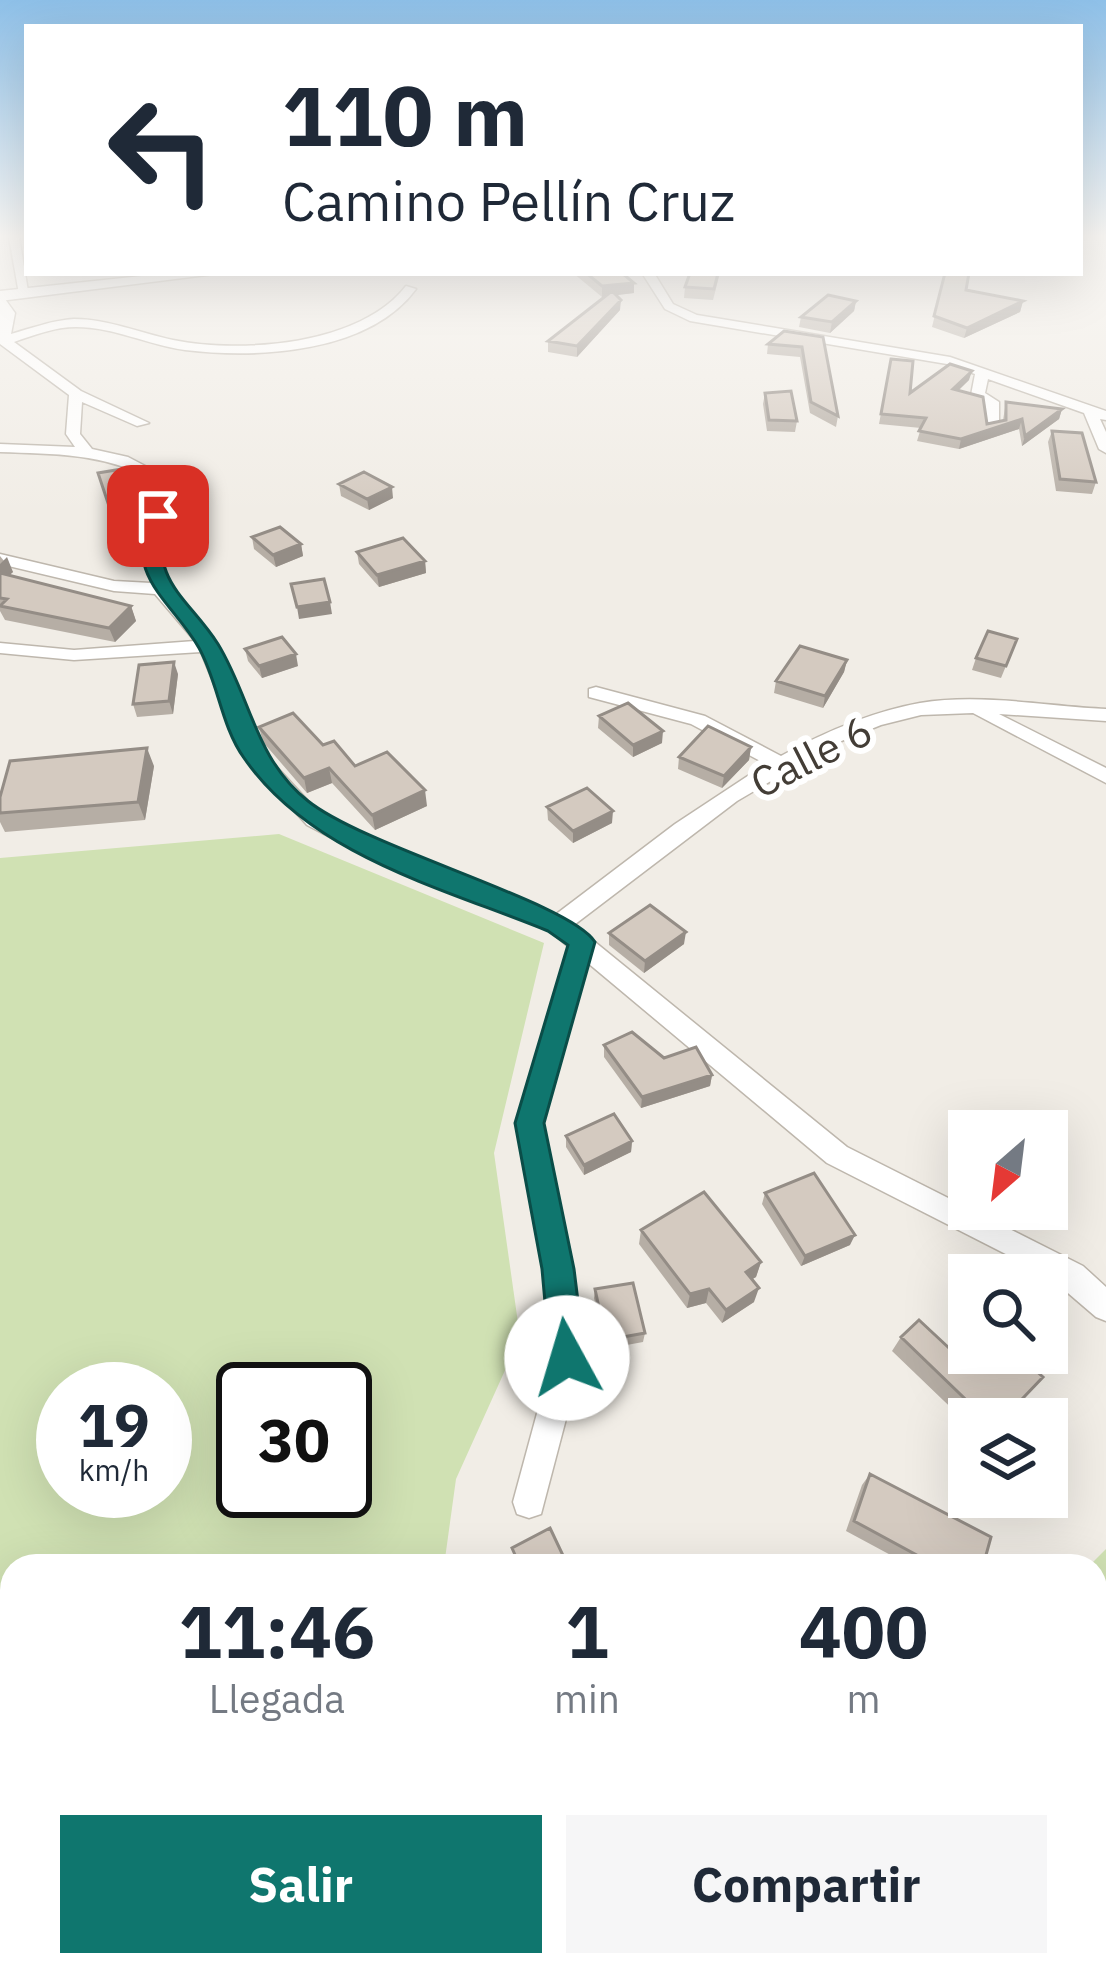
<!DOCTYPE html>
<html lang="es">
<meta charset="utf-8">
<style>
:root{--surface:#fff;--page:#f6f6f7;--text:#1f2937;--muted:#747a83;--accent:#0f766e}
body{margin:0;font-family:"IBM Plex Sans",sans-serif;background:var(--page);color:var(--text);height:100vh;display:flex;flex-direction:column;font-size:45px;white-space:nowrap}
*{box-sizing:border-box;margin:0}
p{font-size:39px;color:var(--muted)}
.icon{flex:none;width:66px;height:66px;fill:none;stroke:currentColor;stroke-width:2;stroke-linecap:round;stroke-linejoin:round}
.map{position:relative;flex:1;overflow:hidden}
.details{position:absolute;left:0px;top:1554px;width:1107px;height:423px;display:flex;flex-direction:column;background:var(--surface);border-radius:36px 36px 0 0;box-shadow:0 12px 48px #0002}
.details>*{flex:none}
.hud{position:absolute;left:24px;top:24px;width:1059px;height:252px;border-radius:0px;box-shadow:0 12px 48px #0002;background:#fff;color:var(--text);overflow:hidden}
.needle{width:78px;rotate:208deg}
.fabs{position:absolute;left:948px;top:1110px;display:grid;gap:24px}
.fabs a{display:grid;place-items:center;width:120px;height:120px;border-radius:0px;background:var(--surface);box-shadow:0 12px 48px #0002;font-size:60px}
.speed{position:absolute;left:36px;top:1362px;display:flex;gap:24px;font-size:60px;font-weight:700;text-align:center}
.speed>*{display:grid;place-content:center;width:156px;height:156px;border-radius:50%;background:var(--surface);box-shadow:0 12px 48px #0002;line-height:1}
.speed small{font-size:30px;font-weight:400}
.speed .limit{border:6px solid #111;border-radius:18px;background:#fff;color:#111}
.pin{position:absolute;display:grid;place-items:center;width:102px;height:102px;color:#fff;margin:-51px;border-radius:24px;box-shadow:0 6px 18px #0006}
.me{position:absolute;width:132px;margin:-66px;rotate:354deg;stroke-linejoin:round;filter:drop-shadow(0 0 9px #0008)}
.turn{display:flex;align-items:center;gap:42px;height:252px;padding:0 60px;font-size:54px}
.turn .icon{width:156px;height:156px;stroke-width:2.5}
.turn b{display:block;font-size:84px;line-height:102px}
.eta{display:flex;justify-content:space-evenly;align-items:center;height:204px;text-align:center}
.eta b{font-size:72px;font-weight:700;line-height:84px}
.action{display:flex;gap:24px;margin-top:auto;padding:24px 60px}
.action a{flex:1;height:138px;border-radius:0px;background:var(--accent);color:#fff;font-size:48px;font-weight:700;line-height:138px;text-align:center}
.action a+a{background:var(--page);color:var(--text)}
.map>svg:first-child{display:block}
.green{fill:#d0e1b3;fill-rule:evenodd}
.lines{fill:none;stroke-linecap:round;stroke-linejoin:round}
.minor-casing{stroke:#beb7ad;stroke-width:3}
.tertiary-casing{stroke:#beb7ad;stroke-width:3}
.minor{fill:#fff;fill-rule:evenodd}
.tertiary{fill:#fff;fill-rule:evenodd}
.wall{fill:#b6aea5}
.shaded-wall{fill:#948d86}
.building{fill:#d4cac0;stroke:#948d86;stroke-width:3}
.route{fill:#0f766e;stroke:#0a4d48;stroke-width:3}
.labels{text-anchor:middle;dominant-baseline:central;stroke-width:12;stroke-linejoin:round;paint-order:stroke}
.street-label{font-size:42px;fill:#433d36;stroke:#fff}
</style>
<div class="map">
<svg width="1106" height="1975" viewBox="0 0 1106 1975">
<rect width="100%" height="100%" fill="#f1ede6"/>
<!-- green -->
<path class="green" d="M279,834L544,943L494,1153L520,1337L456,1479L444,1566H12V1965H1095V1566H1089L1106,1549V1975H0V858ZM63,1389H165V1491H63ZM243,1389H345V1491H243Z"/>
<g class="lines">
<defs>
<path id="minor" d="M9,237H19L29,297L19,294Z
M642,273H654L673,304L697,315L950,357L1106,411V420L1100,419L1106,432V453L1099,449L1084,413L988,379L985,393L999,402V427L987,430L985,404L971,395L975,374L947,364L690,321L665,309Z
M406,286L416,289C369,353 258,359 185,350C148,345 114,327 76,327C55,327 34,335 14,342L81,391L149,423L137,426L82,402L80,434L92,449L128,457L168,478L172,495L159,537L168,588L217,646L261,750L321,815L376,843L555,915L675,824L766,764L691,724L589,697V689L596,687L705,716L781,756C825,732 870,712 920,703C980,693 1045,706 1106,709V721L999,714L1106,768V783L973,713L921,715L881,725L834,744L737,801L574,925L847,1147L1083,1266L1106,1287V1321L1096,1317L1047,1275L827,1163L588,963L543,1123L572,1269L582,1358L541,1514L529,1518L517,1514L513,1502L552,1358L544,1269L517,1123L569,947L550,931L360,853L307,825L242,753L201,652L74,660L0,653V643L74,650L195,641L155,594L114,591L0,564V554L114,581L151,583L143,537L156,495L153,480C105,453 54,454 0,452V444L75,447L66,434L69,395L0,344V292L15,313L11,334C32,328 53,320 74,319C108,319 140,333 173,340C242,354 361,345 406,286Z"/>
<path id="tertiary" d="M170,273H223L0,301V291Z"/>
</defs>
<!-- minor casing -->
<use href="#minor" class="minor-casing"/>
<!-- tertiary casing -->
<use href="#tertiary" class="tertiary-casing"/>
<!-- minor -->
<use href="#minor" class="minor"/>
<!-- tertiary -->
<use href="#tertiary" class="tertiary"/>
</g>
<!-- wall -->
<path class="wall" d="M573,273H622L634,293L616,295L620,310L577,357L548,352V341L606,296L602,297Z
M720,273L713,300L684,298L685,287Z
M945,273L966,290L1023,301L1020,312L964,338L932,327Z
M856,301L854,311L830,333L799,327L801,317Z
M823,337L838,416L836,427L810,413L800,357L767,354L768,344Z
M891,359L910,393L969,380L959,390L987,424L1003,420L1006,402L1062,409L1059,419L1022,446L1019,429L959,449L917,441L921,428L879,424Z
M765,393L797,421L795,432L767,431L763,404Z
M1052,431L1096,482L1092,494L1056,491L1048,442Z
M98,473L149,503L141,527H115Z
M339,484L393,498L369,510L341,496Z
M252,537L301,544L303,556L276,567L254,549Z
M357,552L425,561L426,573L379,587L359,564Z
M0,556L13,572L9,575L131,606L136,621L115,642L5,620L0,611Z
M1017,639L1001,678L972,670L976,658Z
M245,649L298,666L262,678L248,661Z
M847,660L844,672L823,708L774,693L776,681Z
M178,674L173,714L137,717L133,704Z
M599,716L662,743L633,757L598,728Z
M259,727L323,745L355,766L427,806L375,830L332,783L307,793L263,742Z
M751,747L749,760L722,788L678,769L679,757Z
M154,766L145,820L5,832L0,822V797Z
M547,807L612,823L573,843L548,820Z
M609,933L684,944L644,973L609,945Z
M604,1045L664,1058L712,1075L710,1086L641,1108L604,1057Z
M566,1136L632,1141L631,1152L584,1175L566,1147Z
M765,1193L850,1245L801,1266L762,1204Z
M641,1230L761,1262L756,1277L752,1279L754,1302L722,1323L706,1303L687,1308L639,1244Z
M595,1289L645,1333L643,1342L605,1349L594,1298Z
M901,1337L1003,1419H969V1425L892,1351Z
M870,1474L983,1566H911L846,1531L862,1485Z"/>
<!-- shaded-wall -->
<path class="shaded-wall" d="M634,283V293L602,297V286Z
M621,300L620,310L577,357V346Z
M856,301L854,311L830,333L832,322Z
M1023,301L1020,312L964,338L967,328Z
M972,371L969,380L950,398L953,389Z
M1062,409L1059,419L1022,446L1025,436Z
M1022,419L1019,429L959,449L961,439Z
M176,487L183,522L168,524L164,512Z
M392,487L393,498L369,510L367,499Z
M145,492L149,503L141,527L138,515Z
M301,544L303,556L276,567L273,555Z
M7,557L13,572L0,584V564Z
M425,561L426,573L379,587L377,575Z
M330,602L332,614L299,619L297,607Z
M131,606L136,621L115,642L109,628Z
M296,654L298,666L262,678L259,666Z
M847,660L844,672L823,708L825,696Z
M174,662L178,674L173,714L169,701Z
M663,731L662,743L633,757V745Z
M751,747L749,760L722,788L724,776Z
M147,748L154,766L145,820L138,802Z
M329,768L332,783L307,793L304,778Z
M425,790L427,806L375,830L372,815Z
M613,811L612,823L573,843V831Z
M686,932L684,944L644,973L645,961Z
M712,1075L710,1086L641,1108L642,1097Z
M632,1141L631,1152L584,1175V1165Z
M855,1235L850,1245L801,1266L805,1256Z
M761,1262L756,1277L741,1286L746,1272Z
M759,1288L754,1302L722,1323L726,1310Z
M709,1289L706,1303L687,1308L690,1294Z"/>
<!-- building -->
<path class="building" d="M586,273H622L634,283L602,286Z
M690,273H718L714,289L685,287Z
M945,273H969L966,290L1023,301L967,328L934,316Z
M612,291L621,300L577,346L548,341Z
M828,295L856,301L832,322L801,317Z
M784,331L823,337L838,416L811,402L802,347L768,344Z
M891,359L913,361L910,393L950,364L972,371L953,389L983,397L987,424L1006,420V402L1062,409L1025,436L1022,419L961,439L919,431L926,418L881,414Z
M791,391L797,421L769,420L765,393Z
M1052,431L1082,433L1096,482L1060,479Z
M134,467L145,492L138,515H112L98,473Z
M364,472L392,487L367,499L339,484Z
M176,487L180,510L164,512L172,488Z
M280,527L301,544L273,555L252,537Z
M403,538L425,561L377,575L357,552Z
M0,573L131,606L109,628L0,606L7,599L0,598Z
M324,579L330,602L297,607L291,584Z
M988,631L1017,639L1006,666L976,658Z
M282,637L296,654L259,666L245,649Z
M800,646L847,660L825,696L776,681Z
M174,662L169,701L133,704L139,665Z
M628,703L663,731L633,745L599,716Z
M293,713L323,745L334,741L355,766L387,752L425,790L372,815L329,768L304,778L259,727Z
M708,726L751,747L724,776L679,757Z
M147,748L138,802L0,813V797L10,761Z
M587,788L613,811L573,831L547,807Z
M650,905L686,932L645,961L609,933Z
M632,1032L664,1058L696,1047L712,1075L642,1097L604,1045Z
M614,1114L632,1141L584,1165L566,1136Z
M814,1173L855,1235L805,1256L765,1193Z
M704,1192L761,1262L746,1272L759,1288L726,1310L709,1289L690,1294L641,1230Z
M633,1283L645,1333L606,1340L595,1289Z
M919,1320L949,1348L969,1328V1353H1016L1043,1377L1003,1419H986L901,1337Z
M870,1474L991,1537L983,1566H937L854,1521Z
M550,1528L568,1566H520L512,1548Z"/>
<!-- sky -->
<linearGradient id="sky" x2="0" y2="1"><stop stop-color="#8ec0e8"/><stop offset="0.46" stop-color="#f9f7f4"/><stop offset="1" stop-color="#f9f7f4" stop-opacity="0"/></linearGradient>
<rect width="1106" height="514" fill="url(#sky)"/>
<!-- route -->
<path class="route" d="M151,512L167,516C147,581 189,598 218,644C251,698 255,759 308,801C367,848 570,902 595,942L544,1123L574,1269L585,1358L580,1370L567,1375L555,1370L550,1358L542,1269L515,1123L568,945L548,931C443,888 312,856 244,758C221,726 218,682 199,648C173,602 121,575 151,512Z"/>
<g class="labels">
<!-- street labels -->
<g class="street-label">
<text transform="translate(811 756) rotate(-27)">Calle 6</text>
</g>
</g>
</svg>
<div class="fabs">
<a><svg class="needle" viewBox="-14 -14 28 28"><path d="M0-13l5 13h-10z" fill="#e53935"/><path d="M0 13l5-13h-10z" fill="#747a83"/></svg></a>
<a><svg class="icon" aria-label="search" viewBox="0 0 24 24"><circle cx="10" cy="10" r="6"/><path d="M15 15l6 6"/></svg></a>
<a><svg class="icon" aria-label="layers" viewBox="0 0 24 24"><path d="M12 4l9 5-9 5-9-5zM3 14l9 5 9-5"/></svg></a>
</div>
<div class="speed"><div>19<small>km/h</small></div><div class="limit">30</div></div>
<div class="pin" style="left:158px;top:516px;background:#d93025"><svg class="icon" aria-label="arrive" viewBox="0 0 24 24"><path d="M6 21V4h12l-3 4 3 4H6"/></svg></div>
<svg class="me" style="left:567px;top:1358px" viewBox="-20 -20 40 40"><circle r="19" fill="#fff"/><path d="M0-13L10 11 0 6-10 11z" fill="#0f766e"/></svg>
<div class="hud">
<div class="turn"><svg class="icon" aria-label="left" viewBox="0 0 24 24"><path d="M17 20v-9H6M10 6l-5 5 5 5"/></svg><div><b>110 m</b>Camino Pellín Cruz</div></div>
</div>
<section class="details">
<div class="eta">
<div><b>11:46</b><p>Llegada</p></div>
<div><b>1</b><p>min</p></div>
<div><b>400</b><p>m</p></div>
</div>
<div class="action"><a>Salir</a><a>Compartir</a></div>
</section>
</div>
